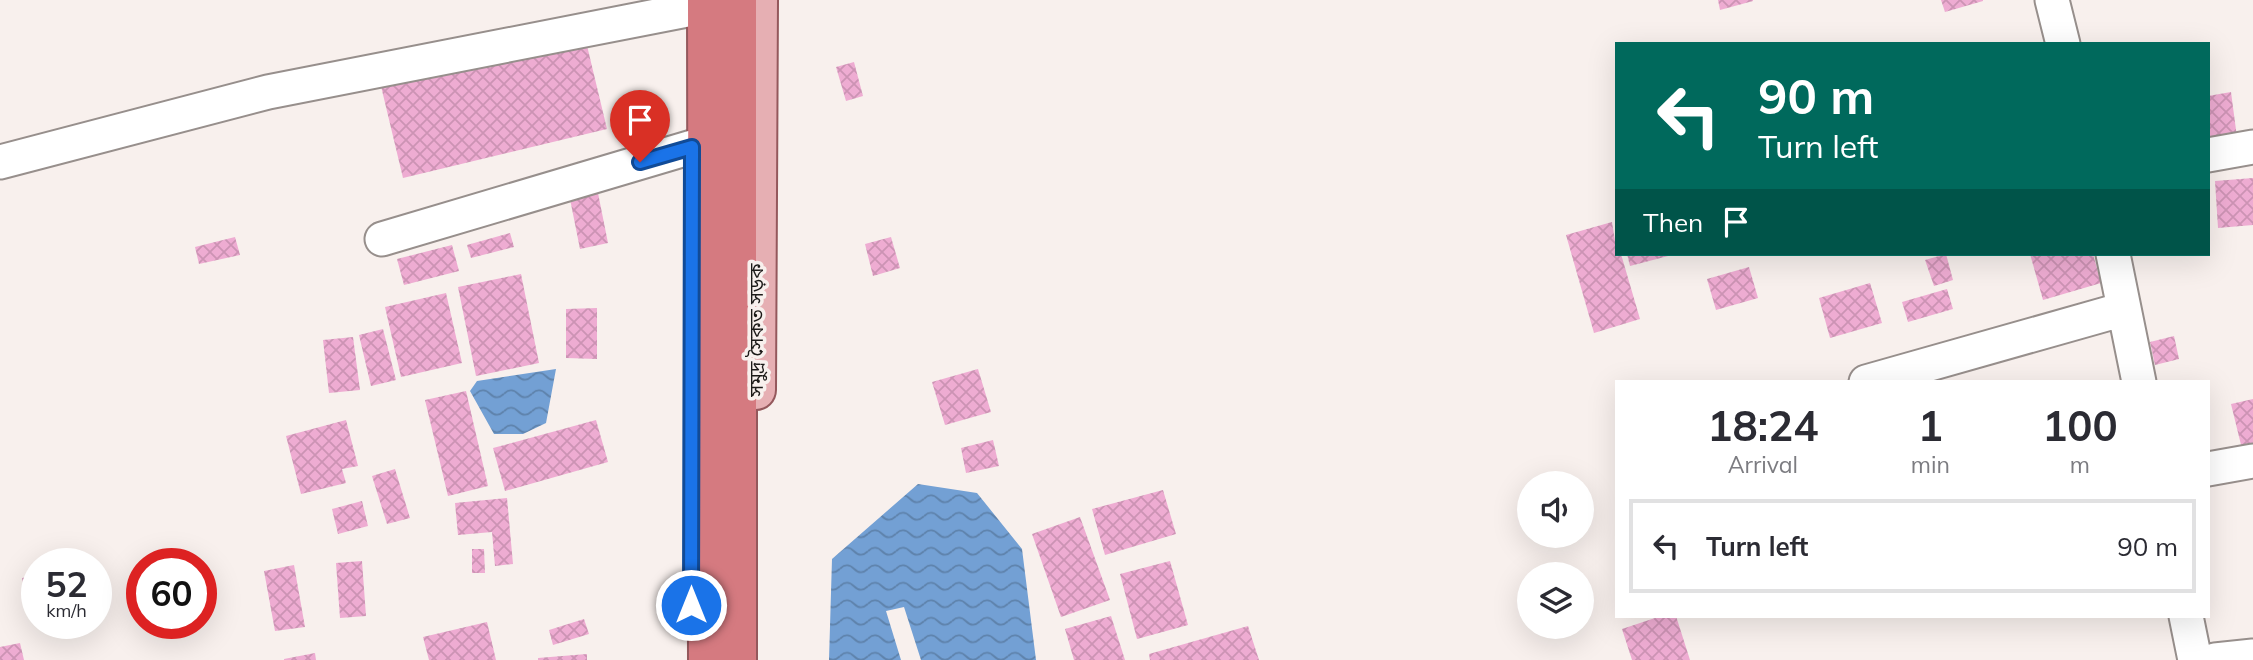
<!DOCTYPE html>
<meta charset="utf-8">
<style>
:root{--surface:#fff;--page:#f2f2f3;--text:#2b2b33;--muted:#7c7c81;--line:#e1e1e2}
body{margin:0;font-family:Mulish,"Noto Sans Bengali",sans-serif;background:var(--page);color:var(--text);height:100vh;display:flex;flex-direction:column;font-size:26px;white-space:nowrap}
*{box-sizing:border-box;margin:0}
p{font-size:23px;color:var(--muted)}
.icon{flex:none;width:38px;height:38px;fill:none;stroke:currentColor;stroke-width:2;stroke-linecap:round;stroke-linejoin:round}
.map{position:relative;flex:1;overflow:hidden}
.side{position:absolute;left:1615px;top:380px;width:595px;height:238px;display:flex;flex-direction:column;background:var(--surface);border-radius:0px;box-shadow:0 7px 28px #0002}
.side>*{flex:none}
.hud{position:absolute;left:1615px;top:42px;width:595px;height:214px;border-radius:0px;box-shadow:0 7px 28px #0002;background:#00695c;color:#fff;overflow:hidden}
.tools{position:absolute;left:1517px;top:471px;display:grid;gap:14px}
.tools a{display:grid;place-items:center;width:77px;height:77px;border-radius:50%;background:var(--surface);box-shadow:0 7px 28px #0002;font-size:35px}
.speed{position:absolute;left:21px;top:548px;display:flex;gap:14px;font-size:35px;font-weight:700;text-align:center}
.speed>*{display:grid;place-content:center;width:91px;height:91px;border-radius:50%;background:var(--surface);box-shadow:0 7px 28px #0002;line-height:1}
.speed small{font-size:18px;font-weight:400}
.speed .limit{border:10px solid #d22;background:#fff;color:#111}
.pin{position:absolute;display:grid;place-items:center;width:60px;height:60px;color:#fff;margin:-72px -30px;border-radius:50% 50% 50% 0;rotate:-45deg;box-shadow:0 0 7px #0007}
.pin .icon{rotate:45deg}
.me{position:absolute;width:77px;margin:-38px;rotate:0deg;stroke-linejoin:round;filter:drop-shadow(0 0 5px #0008)}
.turn{display:flex;align-items:center;gap:24px;height:147px;padding:0 28px;font-size:32px}
.turn .icon{width:91px;height:91px;stroke-width:2.5}
.turn b{display:block;font-size:49px;line-height:60px}
.then{display:flex;align-items:center;height:66px;padding:0 28px;background:#0003;gap:14px;font-size:26px}
.eta{display:flex;justify-content:space-evenly;align-items:center;height:119px;text-align:center}
.eta b{font-size:42px;font-weight:700;line-height:49px}
ul{padding:0;list-style:none}
li{display:flex;align-items:center;gap:21px;height:94px;margin:0 14px 10px;padding:0 14px;border:4px solid var(--line);border-radius:0px}
li div{flex:1}
li b{display:block;font-size:26px}
li em{font-style:normal}
.map>svg:first-child{display:block}
.water{fill:url(#water-waves)}
.building{fill:url(#building-cross-hatch)}
.lines{fill:none;stroke-linecap:round;stroke-linejoin:round}
.minor-casing{stroke:#978f8c;stroke-width:37}
.major-casing{stroke:#94585c;stroke-width:42}
.highway-casing{stroke:#94585c;stroke-width:42}
.minor{stroke:#fff;stroke-width:33}
.major{stroke:#e6afb3;stroke-width:38}
.highway{stroke:#d57a80;stroke-width:38}
.route-casing{stroke:#114b97;stroke-width:18}
.route{stroke:#1a73e8;stroke-width:12}
.labels{text-anchor:middle;dominant-baseline:central;stroke-width:7;stroke-linejoin:round;paint-order:stroke}
.street-label{font-size:19px;fill:#1c1a18;stroke:#f8f0ed}
</style>
<div class="map">
<svg width="2253" height="660" viewBox="0 0 2253 660">
<defs>
<pattern id="water-waves" width="16" height="10" patternUnits="userSpaceOnUse" patternTransform="scale(1.75)"><rect width="16" height="10" fill="#73a0d4"/><path d="M0 5q4-4 8 0t8 0" fill="none" stroke="#5e82ab"/></pattern>
<pattern id="building-cross-hatch" width="8" height="8" patternUnits="userSpaceOnUse" patternTransform="scale(1.75)"><rect width="8" height="8" fill="#eeacd2"/><path d="M0 0l8 8M0 8l8-8" fill="none" stroke="#cc93b4"/></pattern>
</defs>
<rect width="100%" height="100%" fill="#f8f0ed"/>
<!-- water -->
<path class="water" d="M556,369L546,423L523,434H494L470,391L477,381Z
M918,484L977,493L1022,549L1036,660H921L904,607L886,611L901,660H829L832,559Z"/>
<!-- building -->
<path class="building" d="M1718,0H1753V1L1720,10Z
M1941,0H1983V1L1945,12Z
M584,33L607,129L403,178L380,82Z
M854,62L863,96L846,101L836,67Z
M2231,92L2238,145L2208,149V96Z
M2253,178V225L2218,228L2215,181Z
M598,193L608,243L580,249L570,199Z
M1612,222L1617,254H1621L1640,319L1594,333L1566,235Z
M510,233L514,247L471,258L467,245Z
M235,237L240,255L199,264L195,247Z
M891,237L900,268L873,276L865,244Z
M452,245L459,271L404,285L397,259Z
M1627,254H1672V255L1630,266Z
M1946,254L1953,280L1934,286L1925,260Z
M2030,254H2093L2101,283L2043,300Z
M1749,267L1758,298L1716,310L1707,279Z
M521,274L539,363L476,376L458,287Z
M1870,283L1882,323L1830,338L1819,298Z
M1947,289L1953,309L1908,322L1902,302Z
M446,293L462,363L401,377L385,307Z
M597,308V359L566,358V309Z
M383,329L396,380L371,386L359,335Z
M2174,336L2179,359L2155,365L2150,342Z
M353,337L360,390L329,393L323,340Z
M978,369L991,412L945,425L932,382Z
M466,391L488,486L448,496L425,400Z
M2253,399V450L2243,453L2231,404Z
M346,420L358,466L342,469L346,483L301,494L286,436Z
M596,420L608,462L505,491L493,448Z
M993,440L999,466L966,473L961,448Z
M395,469L410,518L387,524L372,476Z
M1163,490L1176,534L1105,555L1092,509Z
M507,498L513,564L495,566L492,532L458,535L455,503Z
M362,501L368,526L338,534L332,509Z
M1080,517L1110,600L1061,617L1032,534Z
M472,549H484L485,573H472Z
M362,561L366,616L340,618L336,563Z
M1170,561L1188,625L1137,639L1120,574Z
M294,565L305,627L275,631L264,571Z
M37,575V609L29,611L22,578Z
M1111,616L1125,660H1074L1065,629Z
M1661,616H1676L1690,660H1632L1622,629Z
M584,619L589,634L553,645L549,630Z
M487,622L496,660H429L423,637Z
M1248,626L1259,660H1150L1149,654Z
M20,643L24,660H0V647Z
M315,653L316,660H284V659Z
M587,654V660H538V658Z"/>
<g class="lines">
<defs>
<path id="minor" d="M2052,0L2063,44
M2208,155L2253,147
M0,162L268,92L692,9
M382,239L692,147
M2113,254L2139,382
M1866,382L2124,309
M2208,469L2253,461
M2186,616L2195,660
M2215,660L2253,656"/>
<path id="major" d="M756,390L758,0"/>
<path id="highway" d="M707,0L708,660
M737,660V0"/>
</defs>
<!-- minor casing -->
<use href="#minor" class="minor-casing"/>
<!-- major casing -->
<use href="#major" class="major-casing"/>
<!-- highway casing -->
<use href="#highway" class="highway-casing"/>
<!-- minor -->
<use href="#minor" class="minor"/>
<!-- major -->
<use href="#major" class="major"/>
<!-- highway -->
<use href="#highway" class="highway"/>
</g>
<g class="lines">
<defs>
<path id="route" d="M640,162L692,147L691,605"/>
</defs>
<!-- route casing -->
<use href="#route" class="route-casing"/>
<!-- route -->
<use href="#route" class="route"/>
</g>
<g class="labels">
<!-- street labels -->
<g class="street-label">
<text transform="translate(756 330) rotate(-90)">সমুদ্র সৈকত সড়ক</text>
</g>
</g>
</svg>
<div class="tools">
<a><svg class="icon" aria-label="sound" viewBox="0 0 24 24"><path d="M4 9h4l5-4v14l-5-4H4zM17 9q2 3 0 6"/></svg></a>
<a><svg class="icon" aria-label="layers" viewBox="0 0 24 24"><path d="M12 4l9 5-9 5-9-5zM3 14l9 5 9-5"/></svg></a>
</div>
<div class="speed"><div>52<small>km/h</small></div><div class="limit">60</div></div>
<div class="pin" style="left:640px;top:162px;background:#d93025"><svg class="icon" aria-label="arrive" viewBox="0 0 24 24"><path d="M6 21V4h12l-3 4 3 4H6"/></svg></div>
<svg class="me" style="left:691px;top:605px" viewBox="-20 -20 40 40"><circle r="17" fill="#1a73e8" stroke="#fff" stroke-width="3"/><path d="M0-11L8 9 0 5-8 9z" fill="#fff"/></svg>
<div class="hud">
<div class="turn"><svg class="icon" aria-label="left" viewBox="0 0 24 24"><path d="M17 20v-9H6M10 6l-5 5 5 5"/></svg><div><b>90 m</b>Turn left</div></div>
<div class="then">Then<svg class="icon" aria-label="arrive" viewBox="0 0 24 24"><path d="M6 21V4h12l-3 4 3 4H6"/></svg></div>
</div>
<section class="side">
<div class="eta">
<div><b>18:24</b><p>Arrival</p></div>
<div><b>1</b><p>min</p></div>
<div><b>100</b><p>m</p></div>
</div>
<ul>
<li><svg class="icon" aria-label="left" viewBox="0 0 24 24"><path d="M17 20v-9H6M10 6l-5 5 5 5"/></svg><div><b>Turn left</b></div><em>90 m</em></li>
</ul>
</section>
</div>
